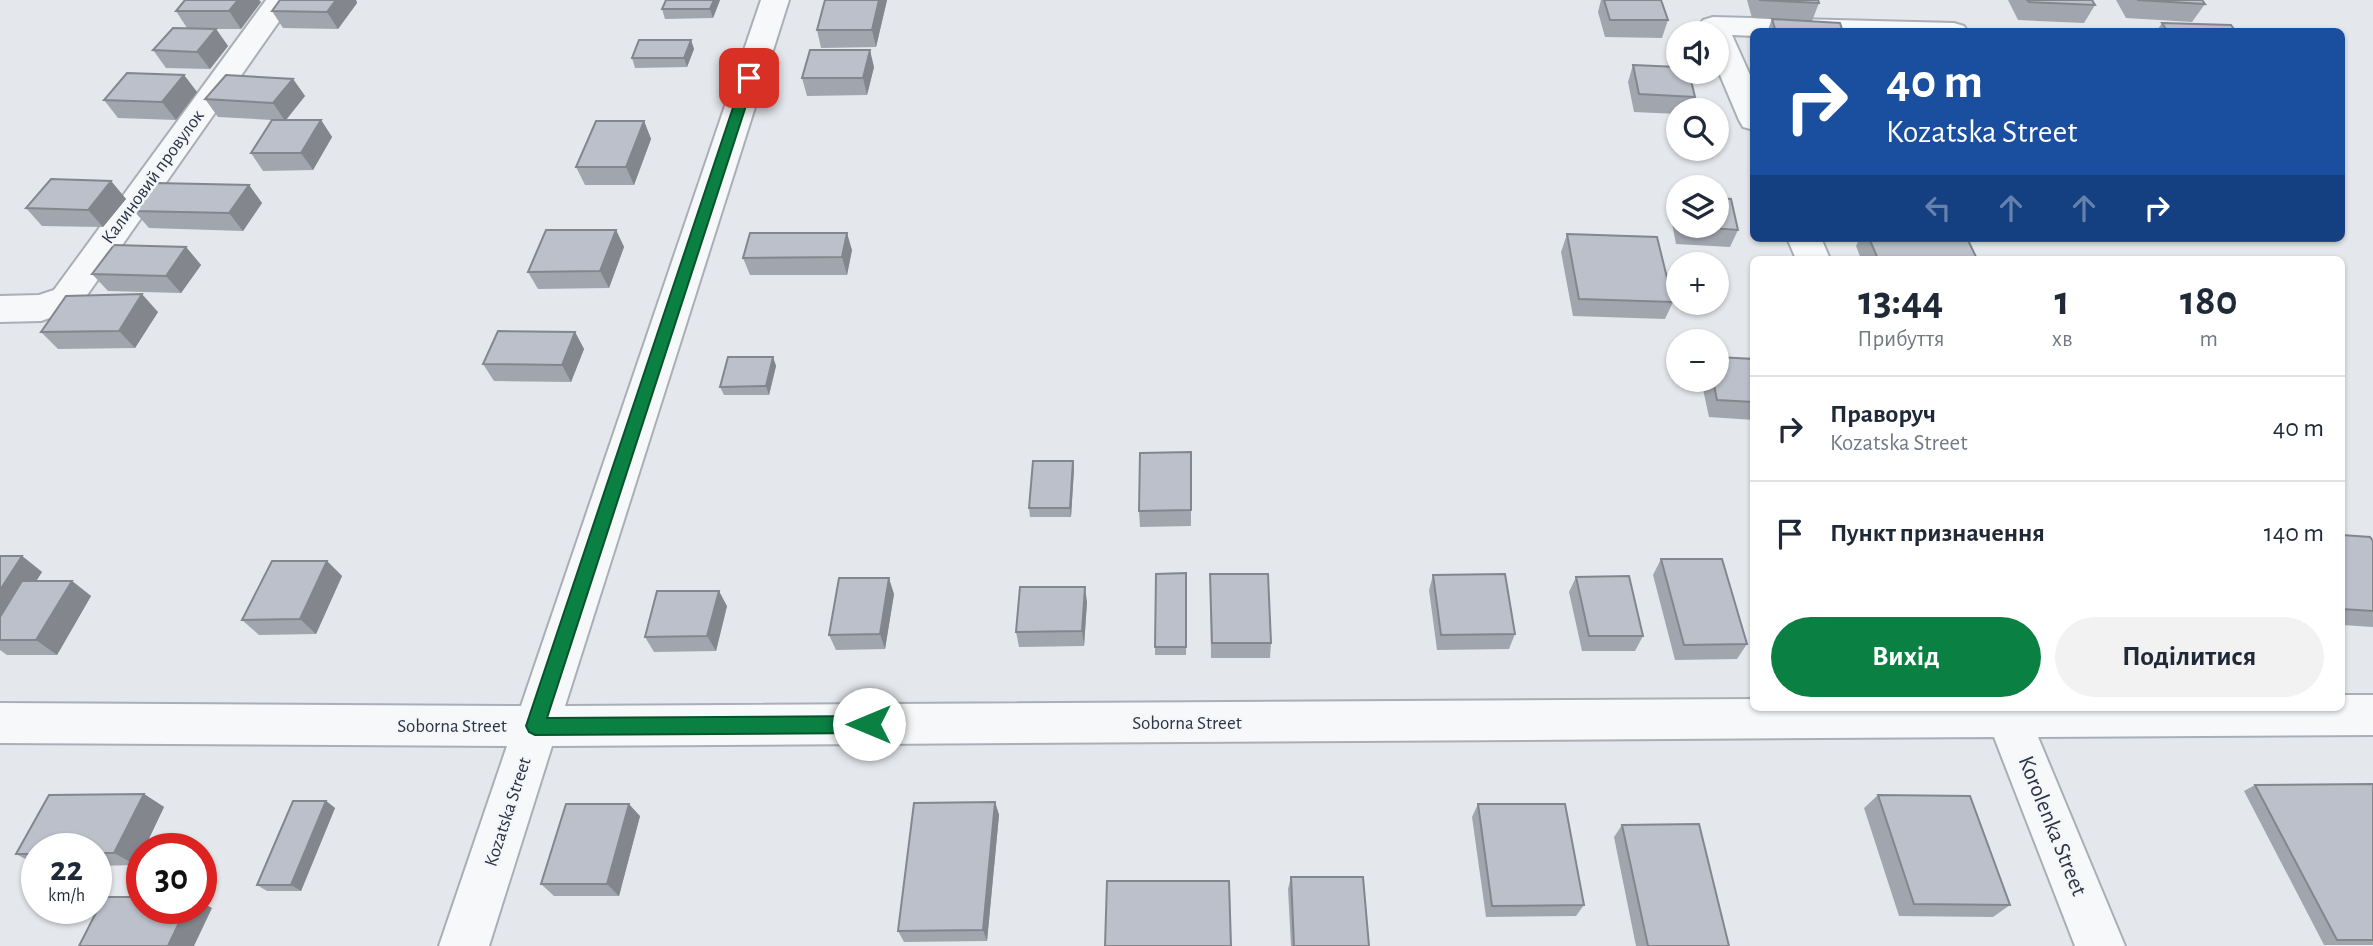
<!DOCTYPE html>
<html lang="uk">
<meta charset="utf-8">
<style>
:root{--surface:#fff;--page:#f2f2f3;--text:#1f2937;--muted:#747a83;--line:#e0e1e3;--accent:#0b8043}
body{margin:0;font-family:"Alegreya Sans",sans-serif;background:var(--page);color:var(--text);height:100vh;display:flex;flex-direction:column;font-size:26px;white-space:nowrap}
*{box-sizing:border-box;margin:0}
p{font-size:23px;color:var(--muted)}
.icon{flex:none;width:38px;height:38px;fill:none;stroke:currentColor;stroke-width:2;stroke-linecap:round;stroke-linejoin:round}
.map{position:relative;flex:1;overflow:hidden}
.sheet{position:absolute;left:1750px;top:256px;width:595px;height:455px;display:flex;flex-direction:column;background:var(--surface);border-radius:10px;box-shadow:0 2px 5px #0004}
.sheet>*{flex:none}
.banner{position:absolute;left:1750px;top:28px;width:595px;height:214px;border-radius:10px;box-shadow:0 2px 5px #0004;background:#1a4fa0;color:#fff;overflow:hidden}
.controls{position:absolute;left:1666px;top:21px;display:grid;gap:14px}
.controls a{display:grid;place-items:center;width:63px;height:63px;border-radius:50%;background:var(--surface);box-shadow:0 2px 5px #0004;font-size:35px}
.speed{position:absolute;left:21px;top:833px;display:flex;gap:14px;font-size:35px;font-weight:700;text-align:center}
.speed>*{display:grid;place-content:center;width:91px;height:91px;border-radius:50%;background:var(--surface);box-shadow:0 2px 5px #0004;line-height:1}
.speed small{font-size:18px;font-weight:400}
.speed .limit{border:10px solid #d22;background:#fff;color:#111}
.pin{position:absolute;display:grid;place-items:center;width:60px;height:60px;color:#fff;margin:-30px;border-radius:14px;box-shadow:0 4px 10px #0006}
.me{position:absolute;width:77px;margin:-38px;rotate:270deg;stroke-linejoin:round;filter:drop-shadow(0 0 5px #0008)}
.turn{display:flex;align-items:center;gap:24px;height:147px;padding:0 21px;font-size:32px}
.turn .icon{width:91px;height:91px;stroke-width:2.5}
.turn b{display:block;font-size:49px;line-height:60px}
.lanes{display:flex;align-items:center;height:66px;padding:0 21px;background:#0003;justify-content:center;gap:35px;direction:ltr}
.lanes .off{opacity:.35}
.eta{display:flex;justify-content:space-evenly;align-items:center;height:119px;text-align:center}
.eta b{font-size:42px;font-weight:700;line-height:49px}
.button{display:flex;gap:14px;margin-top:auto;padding:14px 21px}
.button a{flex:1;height:80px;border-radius:42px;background:var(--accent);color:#fff;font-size:28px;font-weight:700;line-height:80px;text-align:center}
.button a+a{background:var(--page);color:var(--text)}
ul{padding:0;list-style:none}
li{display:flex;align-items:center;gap:21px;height:105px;padding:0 21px;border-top:2px solid var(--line)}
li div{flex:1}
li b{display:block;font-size:26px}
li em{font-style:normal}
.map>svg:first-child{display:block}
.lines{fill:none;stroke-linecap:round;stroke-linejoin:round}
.minor-casing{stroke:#a9aeb7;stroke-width:4}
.minor{fill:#f7f8fa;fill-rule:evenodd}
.wall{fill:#a1a5ae}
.shaded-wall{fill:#83868d}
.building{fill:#bbc0ca;stroke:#83868d;stroke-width:2}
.route{fill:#0b8043;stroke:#07532c;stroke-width:2}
.labels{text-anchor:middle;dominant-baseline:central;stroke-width:5;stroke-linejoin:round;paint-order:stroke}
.street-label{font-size:19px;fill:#2b3445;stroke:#f4f6f9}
.near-street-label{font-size:23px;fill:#2b3445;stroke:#f4f6f9}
</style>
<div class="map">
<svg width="2373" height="946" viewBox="0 0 2373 946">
<rect width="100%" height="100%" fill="#e4e7ec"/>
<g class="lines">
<defs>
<path id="minor" d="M266,0H294L78,308L41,321L0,322V296L39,295L54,290Z
M761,0H789L565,706L1754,699V707H2342V695H2373V735L2038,737L2125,946H2075L1994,737L552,746L489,946H439L507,746L0,743V703L521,706Z
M1713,17L1954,23L1964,26L1968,32H1754V36L1732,35L1754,84V130L1743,127L1739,120L1717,68V33H1703L1699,26L1703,20Z
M1787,238H1821L1830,259H1796Z"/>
</defs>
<!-- minor casing -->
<use href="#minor" class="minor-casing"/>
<!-- minor -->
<use href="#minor" class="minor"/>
</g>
<!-- wall -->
<path class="wall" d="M185,0H259L261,2L241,29H216L228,46L210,69L166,68L153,50L187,28L176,11Z
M280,0H356L357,3L338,29L283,28L272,11Z
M720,0L713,18L665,19L662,9Z
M887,0L876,47L821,48L817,30Z
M1601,0H1661L1668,20L1662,38L1605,37L1598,12Z
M1747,0H1818L1819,3L1812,21L1752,18Z
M2008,0H2092L2095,5L2084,23L2018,20Z
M2116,0H2202L2205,4L2192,22L2126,18Z
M1772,19L1843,32H1767Z
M2162,23L2236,32H2156Z
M691,40L694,49L687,67L635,68L632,58Z
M1633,65L1695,97L1690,110H1678V114L1634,112L1628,82Z
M874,67L867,95L807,96L802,78Z
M184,75L197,92L176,120L118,118L104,100Z
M293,79L305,96L286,120H321L332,137L313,170L263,171L251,153L272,120L218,117L205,99Z
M644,121L651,139L634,185H585L576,167Z
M111,181L126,199L103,227L42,226L26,208Z
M249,185L262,203L243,231L149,228L134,211Z
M1677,196H1678V226H1717L1738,230L1730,247L1676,244L1670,213Z
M616,230L624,247L609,288L538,289L528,272Z
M1567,234L1673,302L1665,319L1573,316L1561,252Z
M1860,238H1967L1977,259H1861L1856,246Z
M186,247L201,265L181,293L108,291L92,274Z
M852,250L847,275H750L743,258Z
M158,312L135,348L58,349L41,332Z
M575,332L584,349L571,382L494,381L483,364Z
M773,357L776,366L769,395H724L720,387Z
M1754,359V420L1709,417L1701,380H1717Z
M1191,452V526L1140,527L1139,511Z
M1073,461L1074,469L1071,517H1030L1029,508Z
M2342,535L2373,541V627L2342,625Z
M0,556H22L42,572L36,581H72L91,596L57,655H7L0,650Z
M1661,559L1747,644L1737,659L1675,660L1653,575Z
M327,561L342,576L316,634L259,635L242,620Z
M1186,573V655H1155V647Z
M1210,574L1271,643L1270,658H1211Z
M1433,575L1515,634L1509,649L1437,650L1429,590Z
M1576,577L1643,636L1635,651H1582L1569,592Z
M894,594L885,649L836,650L829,635Z
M1087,602L1084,646L1019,647L1016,632Z
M727,606L716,651L654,652L645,637Z
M2373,784V945H2324L2244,791L2255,785Z
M144,794L164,807L144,849H142L136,865L96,866V849H37V865L16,854Z
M1878,795L2010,905L1993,917L1899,916L1864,808Z
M326,801L335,808L301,891H267L257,885Z
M995,802L999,815L987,941L904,942L898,931Z
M1478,804L1584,905L1576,916L1486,917L1472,817Z
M640,816L619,896H554L541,884Z
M1622,825L1729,946H1636L1614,837Z
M1291,877L1369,946H1291L1288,889Z"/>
<!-- shaded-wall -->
<path class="shaded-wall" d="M238,0H259L261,2L241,29L229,11Z
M336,0H356L357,3L338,29L327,12Z
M714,0H720L713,18L710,9Z
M879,0H887L876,47L872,30Z
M216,29L228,46L210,69L197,52Z
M691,40L694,49L687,67L684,58Z
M870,50L874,67L867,95L863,78Z
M184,75L197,92L176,120L162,102Z
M293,79L305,96L285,121L273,103Z
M321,120L332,137L313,170L301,153Z
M644,121L651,139L634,185L626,167Z
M111,181L126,199L103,227L88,210Z
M249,185L262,203L243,231L229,213Z
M616,230L624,247L609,288L600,271Z
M847,233L852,250L847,275L842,257Z
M186,247L201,265L181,293L166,276Z
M142,294L158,312L135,348L119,331Z
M575,332L584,349L571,382L562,365Z
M773,357L776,366L769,395L766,386Z
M1073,461L1074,469L1071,517L1070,508Z
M22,556L42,572L0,639V590Z
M327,561L342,576L316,634L300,619Z
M889,578L894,594L885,649L880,634Z
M72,581L91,596L57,655L36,640Z
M1085,587L1087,602L1084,646L1082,631Z
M719,591L727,606L716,651L707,636Z
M144,794L164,807L144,849H142V853L136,865L114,853Z
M326,801L335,808L301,891L291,885Z
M995,802L999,815L987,941L983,930Z
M629,804L640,816L619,896L607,884Z
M201,902L212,908L194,946H168L186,908H201Z"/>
<!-- building -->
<path class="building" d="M185,0H238L229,11H176Z
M280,0H336L327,12L272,11Z
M666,0H714L710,9H662Z
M825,0H879L872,30H817Z
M1604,0H1661L1668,20H1610Z
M1759,0H1818L1819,3Z
M2027,0H2092L2095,5L2029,2Z
M2137,0H2202L2205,4L2138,0Z
M1772,19L1840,23L1843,32H1776Z
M2162,23L2231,25L2236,32H2168Z
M173,28L216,29L197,52L153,50Z
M639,40H691L684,58H632Z
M810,50H870L863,78H802Z
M1633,65L1678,67V72H1689L1695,97L1639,94Z
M127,73L184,75L162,102L104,100Z
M226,75L293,79L273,103L205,99Z
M272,120H321L301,153H251Z
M596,121H644L626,167H576Z
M51,179L111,181L88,210L26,208Z
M156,183L249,185L229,213L134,211Z
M1717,198L1731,199L1738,230L1683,226H1717Z
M546,230H616L600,271L528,272Z
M750,233H847L842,257L743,258Z
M1567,234L1657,237L1673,302L1579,299Z
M1869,238H1967L1977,259H1878Z
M114,245L186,247L166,276L92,274Z
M142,294L119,331L41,332L66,296Z
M498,331L575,332L562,365L483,364Z
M728,357H773L766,386L720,387Z
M1717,357L1754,359V402L1717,400L1713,380H1717Z
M1191,452V510L1139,511L1140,453Z
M1033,461H1073L1070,508H1029Z
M2342,535L2370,537L2373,541V611L2342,609Z
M0,556H22L0,590Z
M1661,559H1722L1747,644L1684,645Z
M272,561H327L300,619L242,620Z
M1186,573V647H1155L1156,574Z
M1210,574H1268L1271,643H1212Z
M1505,574L1515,634L1441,635L1433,575Z
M1629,576L1643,636H1589L1576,577Z
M839,578H889L880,634L829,635Z
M22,581H72L36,640H0V617Z
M1020,587H1085L1082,631L1016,632Z
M657,591H719L707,636L645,637Z
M2373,784V940H2337L2255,785Z
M144,794L114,853H96V849H37V854H16L49,795Z
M1878,795L1970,796L2010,905L1914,904Z
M293,801H326L291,885H257Z
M995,802L983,930L898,931L914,803Z
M566,804H629L607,884H541Z
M1478,804H1565L1584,905L1492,906Z
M1699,824L1729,946H1648L1622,825Z
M1291,877H1363L1369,946H1294Z
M1107,881H1229L1231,946H1105Z
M104,897H142V908H186L168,946H79Z"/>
<!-- route -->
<path class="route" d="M749,74L755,78L547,718L869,716L875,718L878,724L875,730L869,733L535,735L529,732L526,726L743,78Z"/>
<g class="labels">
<!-- street labels -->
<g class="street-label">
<text transform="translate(153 177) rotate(-54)">Калиновий провулок</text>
<text x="1187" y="723">Soborna Street</text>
<text x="452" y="726">Soborna Street</text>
<text transform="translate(508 812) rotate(-72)">Kozatska Street</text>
</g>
<!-- near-street labels -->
<g class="near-street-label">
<text transform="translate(2052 826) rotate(68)">Korolenka Street</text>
</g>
</g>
</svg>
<div class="controls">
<a><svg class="icon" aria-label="sound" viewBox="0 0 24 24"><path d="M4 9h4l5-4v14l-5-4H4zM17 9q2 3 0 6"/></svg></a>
<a><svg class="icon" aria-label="search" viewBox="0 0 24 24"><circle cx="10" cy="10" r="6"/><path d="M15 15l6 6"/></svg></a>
<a><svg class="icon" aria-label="layers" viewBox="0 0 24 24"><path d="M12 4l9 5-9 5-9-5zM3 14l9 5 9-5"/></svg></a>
<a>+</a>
<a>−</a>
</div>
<div class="speed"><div>22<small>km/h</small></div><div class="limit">30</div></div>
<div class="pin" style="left:749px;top:78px;background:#d93025"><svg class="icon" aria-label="arrive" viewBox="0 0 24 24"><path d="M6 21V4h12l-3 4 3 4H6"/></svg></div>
<svg class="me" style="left:869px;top:724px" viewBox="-20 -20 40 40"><circle r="19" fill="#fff"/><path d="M0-13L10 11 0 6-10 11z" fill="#0b8043"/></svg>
<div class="banner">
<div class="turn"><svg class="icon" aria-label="right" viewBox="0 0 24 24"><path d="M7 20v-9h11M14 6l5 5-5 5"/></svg><div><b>40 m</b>Kozatska Street</div></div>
<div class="lanes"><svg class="icon off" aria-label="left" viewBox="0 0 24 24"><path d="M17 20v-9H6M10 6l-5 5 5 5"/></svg><svg class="icon off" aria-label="ahead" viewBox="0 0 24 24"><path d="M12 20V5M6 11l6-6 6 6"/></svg><svg class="icon off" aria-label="ahead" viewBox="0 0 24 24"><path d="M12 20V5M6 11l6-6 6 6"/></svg><svg class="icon" aria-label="right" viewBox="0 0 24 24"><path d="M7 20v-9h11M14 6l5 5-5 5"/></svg></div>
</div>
<section class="sheet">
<div class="eta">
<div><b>13:44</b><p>Прибуття</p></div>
<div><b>1</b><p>хв</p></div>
<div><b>180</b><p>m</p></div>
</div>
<ul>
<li><svg class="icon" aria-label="right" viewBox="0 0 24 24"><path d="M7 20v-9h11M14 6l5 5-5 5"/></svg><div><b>Праворуч</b><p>Kozatska Street</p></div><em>40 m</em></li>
<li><svg class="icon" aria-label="arrive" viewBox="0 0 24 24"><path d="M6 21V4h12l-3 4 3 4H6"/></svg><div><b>Пункт призначення</b></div><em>140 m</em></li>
</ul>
<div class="button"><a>Вихід</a><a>Поділитися</a></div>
</section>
</div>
